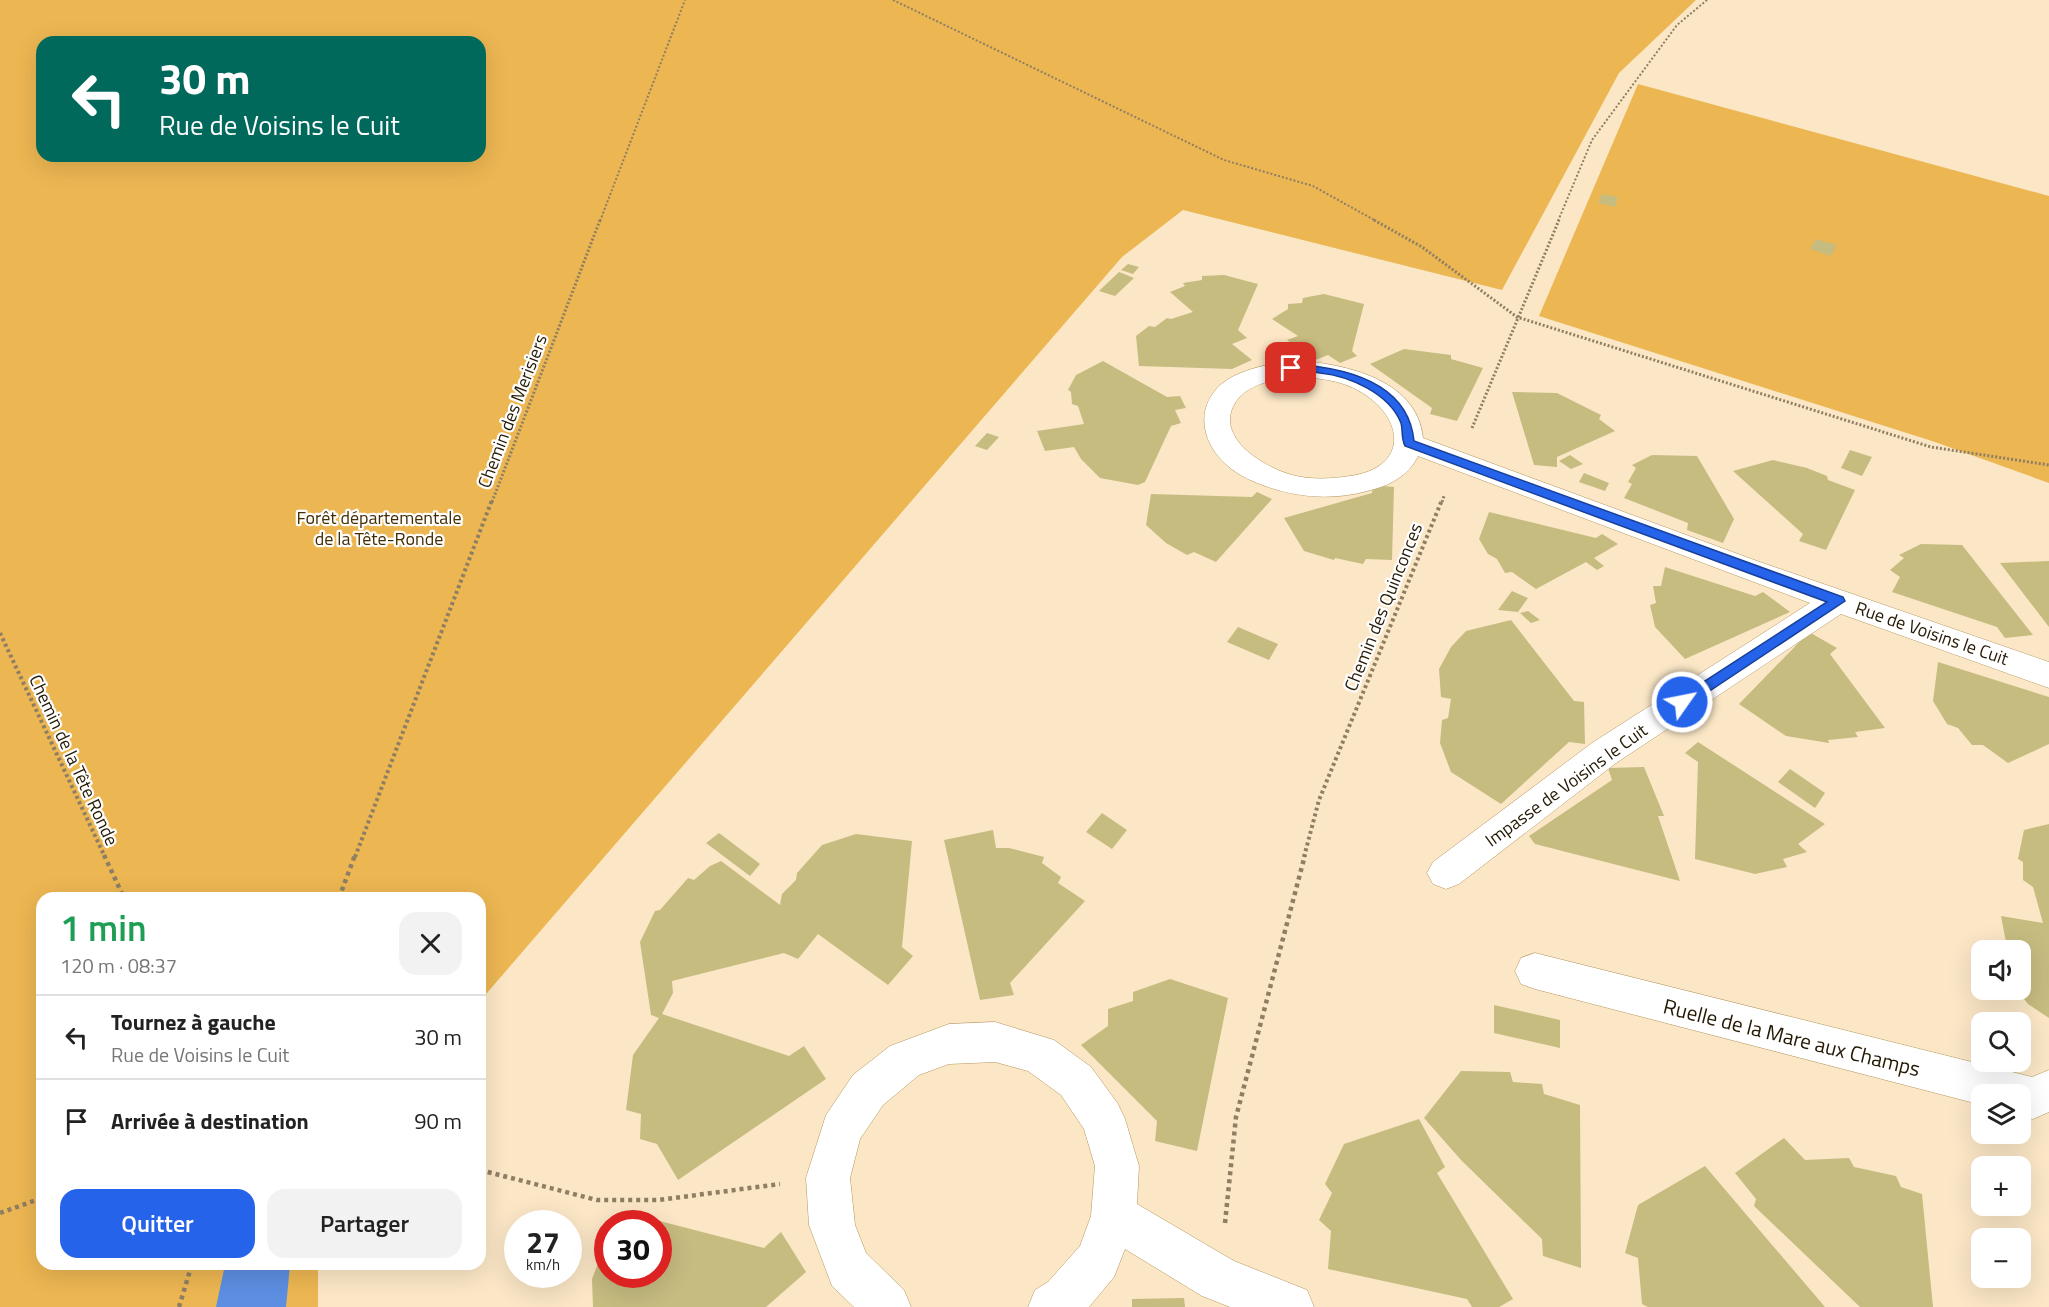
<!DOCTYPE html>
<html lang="fr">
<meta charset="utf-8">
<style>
:root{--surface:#fff;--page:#f2f2f2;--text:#222;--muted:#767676;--line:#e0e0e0;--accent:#2563eb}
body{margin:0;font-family:"Titillium Web",sans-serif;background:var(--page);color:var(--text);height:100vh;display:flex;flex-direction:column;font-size:22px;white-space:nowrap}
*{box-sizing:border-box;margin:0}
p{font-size:20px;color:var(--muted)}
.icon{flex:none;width:33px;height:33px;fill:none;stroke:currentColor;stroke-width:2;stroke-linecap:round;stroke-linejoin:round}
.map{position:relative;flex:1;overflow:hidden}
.panel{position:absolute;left:36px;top:892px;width:450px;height:378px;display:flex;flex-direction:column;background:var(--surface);border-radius:18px;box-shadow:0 6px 24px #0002}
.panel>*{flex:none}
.guide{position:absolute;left:36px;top:36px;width:450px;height:126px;border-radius:18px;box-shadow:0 6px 24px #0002;background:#00695c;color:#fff;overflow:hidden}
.controls{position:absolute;left:1971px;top:940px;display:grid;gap:12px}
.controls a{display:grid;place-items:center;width:60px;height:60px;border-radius:12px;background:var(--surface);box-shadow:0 6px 24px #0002;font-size:30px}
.speed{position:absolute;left:504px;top:1210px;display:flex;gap:12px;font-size:30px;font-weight:700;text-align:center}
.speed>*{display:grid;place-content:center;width:78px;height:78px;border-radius:50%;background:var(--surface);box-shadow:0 6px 24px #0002;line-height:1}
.speed small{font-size:15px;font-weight:400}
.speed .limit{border:9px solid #d22;background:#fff;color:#111}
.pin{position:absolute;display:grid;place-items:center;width:51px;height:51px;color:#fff;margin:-26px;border-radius:12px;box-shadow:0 3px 9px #0006}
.me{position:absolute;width:66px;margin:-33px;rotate:57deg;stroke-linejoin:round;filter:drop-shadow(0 0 4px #0008)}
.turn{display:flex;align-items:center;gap:21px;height:126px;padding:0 24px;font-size:27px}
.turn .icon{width:78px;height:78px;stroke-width:2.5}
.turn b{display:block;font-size:42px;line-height:51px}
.round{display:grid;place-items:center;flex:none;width:63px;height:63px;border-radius:18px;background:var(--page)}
.head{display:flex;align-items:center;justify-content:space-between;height:102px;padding:0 24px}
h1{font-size:36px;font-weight:600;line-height:45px;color:#1e9e55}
.cta{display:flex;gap:12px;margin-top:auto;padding:12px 24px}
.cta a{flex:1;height:69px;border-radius:18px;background:var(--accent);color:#fff;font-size:24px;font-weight:600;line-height:69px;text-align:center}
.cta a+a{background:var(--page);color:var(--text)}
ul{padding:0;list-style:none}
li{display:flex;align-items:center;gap:18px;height:84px;padding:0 24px;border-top:2px solid var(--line)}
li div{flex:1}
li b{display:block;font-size:22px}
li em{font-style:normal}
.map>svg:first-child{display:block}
.green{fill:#ecb652;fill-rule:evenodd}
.water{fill:#5c8ee1}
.building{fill:#c6bc80}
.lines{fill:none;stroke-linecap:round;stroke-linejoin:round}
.street-casing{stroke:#b59660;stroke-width:1}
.path-far3{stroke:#8e7e63;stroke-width:2;stroke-dasharray:2 2;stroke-linecap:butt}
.path-far2{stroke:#8e7e63;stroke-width:3;stroke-dasharray:2 2;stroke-linecap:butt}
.path-far1{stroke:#8e7e63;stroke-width:4;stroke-dasharray:3 3;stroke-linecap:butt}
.path{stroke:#8e7e63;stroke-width:4.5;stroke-dasharray:4 4;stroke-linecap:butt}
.street{fill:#fff;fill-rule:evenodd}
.route{fill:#2563eb;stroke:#184099;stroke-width:1.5}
.labels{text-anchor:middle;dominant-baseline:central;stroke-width:4.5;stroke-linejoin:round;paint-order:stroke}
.street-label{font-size:18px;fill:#251904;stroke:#fff}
.park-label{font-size:18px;fill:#432d00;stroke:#fff}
.near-street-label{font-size:21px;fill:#251904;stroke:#fff}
</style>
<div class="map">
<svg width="2049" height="1307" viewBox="0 0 2049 1307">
<rect width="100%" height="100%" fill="#fbe7c6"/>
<!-- green -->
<path class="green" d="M0,0H1696L1619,73L1502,290L1183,210L1122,257L480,1001V898H42V1264L318,1265V1307H0ZM42,42H480V156H42Z
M1638,84L2049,196V483L1935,442L1539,316Z"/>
<!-- water -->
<path class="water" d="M225,1265H290L286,1307H216Z"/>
<!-- building -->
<path class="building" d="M1602,194L1618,197L1615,207L1598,203Z
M1816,239L1837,245L1831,256L1810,249Z
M1128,264L1139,267L1133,274L1121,270Z
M1119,272L1134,278L1115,296L1099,291Z
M1224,275L1258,284L1238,330L1247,338L1232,344L1252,360L1232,369L1139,366L1136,336L1149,326L1155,327L1167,318L1171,319L1193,312L1170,292L1185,286L1183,283L1202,280V276Z
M1324,294L1364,304L1352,351L1357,356L1340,363L1328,355L1315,360L1287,340L1298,336L1272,319L1288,309V304L1302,303L1303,298Z
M1404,349L1451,355V359L1483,368L1457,421L1430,414L1432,408L1370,364Z
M1103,361L1167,397L1180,396L1186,408L1175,410L1181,423L1171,426L1145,482L1138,485L1100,478L1081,459L1074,447L1045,451L1037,431L1084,424L1078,406L1072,404L1071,392L1068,390L1076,375Z
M1512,392L1557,393L1601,415L1599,419L1615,431L1557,457V467L1534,465Z
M987,433L999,437L987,450L975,446Z
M1850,450L1872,457L1862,476L1841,468Z
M1570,455L1583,464L1571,469L1559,461Z
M1652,455L1697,456L1734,519L1723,543L1687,530L1688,523L1624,498L1632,484L1628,482L1636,468L1632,465Z
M1773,460L1807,468L1827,476L1828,480L1855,490L1826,550L1799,541L1803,534L1733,471Z
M1584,473L1609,483L1605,491L1579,482Z
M1373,485L1394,487L1392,560L1366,559L1363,564L1335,558L1334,560L1304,551L1284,518L1372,493Z
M1257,492L1272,499L1216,562L1194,552L1187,555L1166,543L1146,525L1151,494L1252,497Z
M1489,512L1596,538L1602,534L1618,544L1594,558L1604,566L1597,570L1586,562L1536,589L1512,572L1505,573L1497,559L1488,554L1479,539Z
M1921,544L1962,545L2033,635L2005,638L1997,627L1892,592L1900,577L1890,570L1904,558L1899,555Z
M2049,561V627L2000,563Z
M1665,567L1755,596L1763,592L1790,612L1685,659L1655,627L1650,605L1656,603L1653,586H1661Z
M1512,591L1528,598L1518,612L1498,610Z
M1528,611L1540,620L1531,623L1520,613Z
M1511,620L1574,701L1584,702L1585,744L1569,742L1501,804L1451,772L1440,743L1442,720L1448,718L1451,699L1441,697L1439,669L1451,647L1466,631Z
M1238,627L1278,644L1269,660L1227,642Z
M1809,632L1837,648L1830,654L1885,728L1855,732L1858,737L1828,740L1829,743L1786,736L1739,704Z
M1938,662L2049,697V744L2008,763L1983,745H1972L1958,728L1947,724L1933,701Z
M1698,742L1825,824L1798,844L1807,852L1783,859L1787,867L1755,874L1695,859L1698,762L1685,753Z
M1644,767L1664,816H1658L1680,881L1535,844L1529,836L1612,780L1608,768Z
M1790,769L1825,793L1815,808L1778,782Z
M1102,813L1127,830L1112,849L1086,832Z
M2049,824V1018L2028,1004L2017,990H2020V951H2003L1998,941L2006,942L2001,916L2043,923L2033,887L2023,880V862L2018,859L2024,830Z
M993,830L996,848H1009L1044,857L1042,863L1061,877L1058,883L1085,901L1010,983L1014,995L980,1000L944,840Z
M719,833L760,864L750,876L706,843Z
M856,834L912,841L902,947L913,956L888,985L818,934L798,959L784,953L672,981L673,993L662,1014L789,1056L804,1046L826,1079L678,1180L657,1144L640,1139L641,1114L626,1110L633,1055L659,1018L651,1015L640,942L655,911L660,910L688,878L694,880L710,866L721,861L780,905L782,894L796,880L797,873L822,845Z
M1170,979L1228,998L1197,1151L1155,1141L1157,1121L1081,1045L1108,1026V1009L1133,1001V992Z
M1494,1005L1560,1020V1048L1494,1033Z
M1461,1071L1510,1072L1513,1082L1542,1084L1544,1094L1580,1105L1581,1268L1543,1256L1542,1239L1461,1160L1424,1118Z
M1419,1119L1445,1167L1437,1173L1513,1299L1499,1307H1472L1467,1299L1328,1269L1331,1231L1319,1220L1332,1193L1325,1184L1344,1144Z
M1784,1138L1805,1160L1849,1158L1854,1167L1896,1176L1901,1187L1922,1194L1933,1307H1860L1754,1206L1756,1199L1735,1173Z
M1705,1166L1825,1307H1648L1642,1304L1638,1258L1625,1253L1638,1205Z
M621,1211L764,1248L781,1232L806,1272L766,1307H593L592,1279L607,1240L608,1275H658V1224H615Z
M1184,1298L1185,1307H1132V1299Z"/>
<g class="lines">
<defs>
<path id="street" d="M1291,360C1340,363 1417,377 1423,438L1757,561L2049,662V688L1841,614L1616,763L1459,884L1446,889L1433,884L1427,873L1433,862L1592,743L1810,603L1418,456C1408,477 1388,486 1367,491C1334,500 1301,498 1268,487C1254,482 1239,476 1228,466C1196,439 1195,396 1234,376C1252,367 1272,364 1291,360ZM1291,376C1315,378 1340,379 1361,392C1406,419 1408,468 1350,476C1331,479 1310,480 1292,475C1264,467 1214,438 1235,403C1245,385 1273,380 1291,376Z
M1535,953L2032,1077L2049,1070V1112L2033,1119L2020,1116V1095H1982V1105L1535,989L1521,984L1515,971L1521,958Z
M995,1022L1054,1040L1091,1067L1118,1104L1125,1119L1139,1166L1137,1204L1234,1261L1307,1290L1314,1307H1230L1202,1296L1125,1249L1114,1277L1089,1307H1028L1035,1290L1048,1282L1080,1246L1091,1216L1095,1166L1084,1129L1061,1095L1028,1071L995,1062L949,1064L919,1075L883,1105L860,1139L850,1178L855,1225L866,1253L904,1290L911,1307H854L832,1286L809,1225L806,1178L826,1115L853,1075L890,1046L949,1024Z"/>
</defs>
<!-- street casing -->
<use href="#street" class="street-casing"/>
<!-- path-far3 -->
<path class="path-far3" d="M893,0L1224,160L1313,186L1376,221
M600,221L685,0
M1558,221L1592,140L1677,25L1707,0"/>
<!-- path-far2 -->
<path class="path-far2" d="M1374,220L1422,247L1517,317L1931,447L2049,465
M1472,428L1559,220
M492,502L600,220
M1442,502L1444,496"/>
<!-- path-far1 -->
<path class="path-far1" d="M0,633L105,857
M355,857L492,500
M1304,857L1319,800L1442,500"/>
<!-- path -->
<path class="path" d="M104,855L124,898
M339,898L355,855
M480,1170L597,1200H659L780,1184
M0,1213L42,1198
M1225,1223L1236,1117L1305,855
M179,1307L192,1264"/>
<!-- street -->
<use href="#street" class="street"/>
</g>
<!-- route -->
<path class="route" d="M1291,364C1342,367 1408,380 1414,441L1843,597L1845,601L1687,706H1677L1675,702L1677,699L1827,602L1405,446C1401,438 1403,430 1401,423C1389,393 1349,376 1320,373C1309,371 1298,372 1287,370V365Z"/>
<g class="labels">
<!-- street labels -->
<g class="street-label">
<text transform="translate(512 411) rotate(-69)">Chemin des Merisiers</text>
<text transform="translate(1383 607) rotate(-68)">Chemin des Quinconces</text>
<text transform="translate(1932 633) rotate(19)">Rue de Voisins le Cuit</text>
<text transform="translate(74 760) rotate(65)">Chemin de la Tête Ronde</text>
<text transform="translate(1566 785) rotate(-36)">Impasse de Voisins le Cuit</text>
</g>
<!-- park labels -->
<g class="park-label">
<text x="379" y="517">Forêt départementale<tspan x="379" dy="21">de la Tête-Ronde</tspan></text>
</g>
<!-- near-street labels -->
<g class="near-street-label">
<text transform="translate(1792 1037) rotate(14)">Ruelle de la Mare aux Champs</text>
</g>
</g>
</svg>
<div class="controls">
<a><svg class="icon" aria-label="sound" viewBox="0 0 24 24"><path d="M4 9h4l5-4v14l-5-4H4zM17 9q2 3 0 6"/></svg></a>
<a><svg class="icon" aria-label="search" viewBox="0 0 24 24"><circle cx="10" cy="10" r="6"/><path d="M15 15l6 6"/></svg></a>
<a><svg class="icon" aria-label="layers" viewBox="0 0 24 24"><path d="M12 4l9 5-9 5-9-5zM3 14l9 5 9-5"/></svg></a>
<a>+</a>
<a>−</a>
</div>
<div class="speed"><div>27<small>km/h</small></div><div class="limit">30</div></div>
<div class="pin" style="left:1291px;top:368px;background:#d93025"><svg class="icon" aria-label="arrive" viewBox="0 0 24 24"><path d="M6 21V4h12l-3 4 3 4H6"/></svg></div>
<svg class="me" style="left:1682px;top:702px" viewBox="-20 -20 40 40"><circle r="17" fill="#2563eb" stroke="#fff" stroke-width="3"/><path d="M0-11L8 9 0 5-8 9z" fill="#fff"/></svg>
<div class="guide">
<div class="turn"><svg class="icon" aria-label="left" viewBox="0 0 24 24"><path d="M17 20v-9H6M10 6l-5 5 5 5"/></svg><div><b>30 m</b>Rue de Voisins le Cuit</div></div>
</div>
<section class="panel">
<div class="head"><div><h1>1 min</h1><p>120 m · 08:37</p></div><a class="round"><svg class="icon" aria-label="close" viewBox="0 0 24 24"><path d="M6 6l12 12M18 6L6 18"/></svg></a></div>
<ul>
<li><svg class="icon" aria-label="left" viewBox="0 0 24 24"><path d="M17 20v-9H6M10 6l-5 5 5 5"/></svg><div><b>Tournez à gauche</b><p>Rue de Voisins le Cuit</p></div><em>30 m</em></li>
<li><svg class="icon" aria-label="arrive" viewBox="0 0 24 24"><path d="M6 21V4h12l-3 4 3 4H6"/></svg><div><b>Arrivée à destination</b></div><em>90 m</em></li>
</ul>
<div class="cta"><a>Quitter</a><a>Partager</a></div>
</section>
</div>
